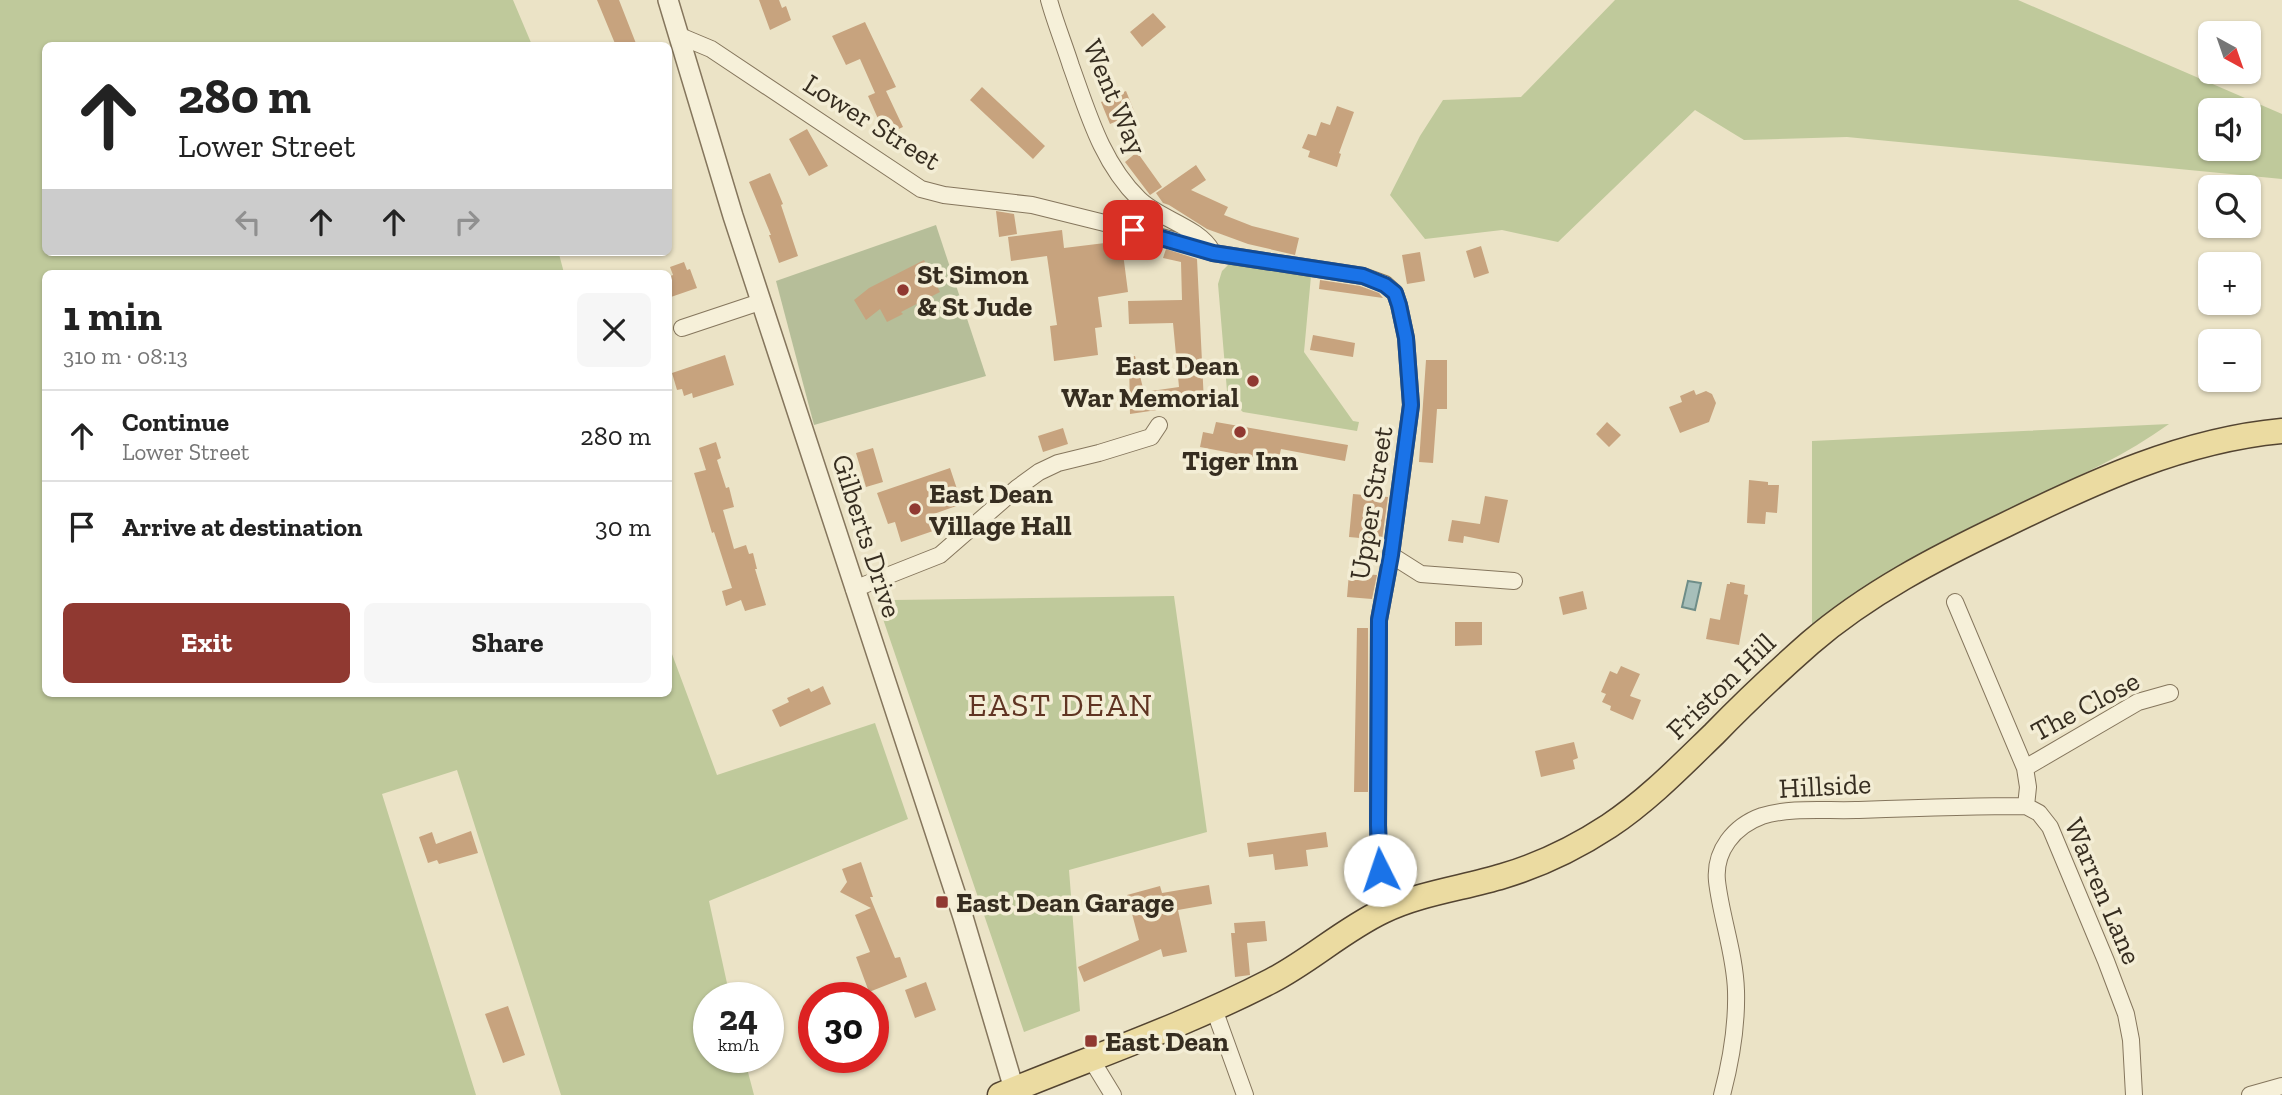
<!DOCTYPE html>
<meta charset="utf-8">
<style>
:root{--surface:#fff;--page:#f6f6f6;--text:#222;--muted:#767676;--line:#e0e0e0;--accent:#903931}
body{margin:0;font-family:"Zilla Slab",serif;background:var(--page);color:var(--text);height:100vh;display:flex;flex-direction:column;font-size:26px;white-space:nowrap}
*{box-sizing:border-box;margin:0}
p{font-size:23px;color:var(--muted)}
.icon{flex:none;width:38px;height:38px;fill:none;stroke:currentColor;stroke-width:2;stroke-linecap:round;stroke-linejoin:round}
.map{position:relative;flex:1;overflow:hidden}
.sheet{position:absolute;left:42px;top:270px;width:630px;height:427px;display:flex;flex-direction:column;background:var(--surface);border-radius:10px;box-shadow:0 2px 5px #0004}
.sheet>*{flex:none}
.guide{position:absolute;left:42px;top:42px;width:630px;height:214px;border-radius:10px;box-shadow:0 2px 5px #0004;background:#fff;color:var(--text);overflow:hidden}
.needle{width:46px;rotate:140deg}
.fabs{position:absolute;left:2198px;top:21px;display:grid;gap:14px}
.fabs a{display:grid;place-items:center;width:63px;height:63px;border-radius:10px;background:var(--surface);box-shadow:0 2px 5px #0004;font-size:35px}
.speed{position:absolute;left:693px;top:982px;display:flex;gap:14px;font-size:35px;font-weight:700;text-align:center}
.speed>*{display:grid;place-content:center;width:91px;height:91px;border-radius:50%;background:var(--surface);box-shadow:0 2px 5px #0004;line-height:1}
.speed small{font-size:18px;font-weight:400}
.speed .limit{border:10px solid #d22;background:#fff;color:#111}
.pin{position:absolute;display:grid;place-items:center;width:60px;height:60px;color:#fff;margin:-30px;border-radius:14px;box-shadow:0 4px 10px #0006}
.me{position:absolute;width:77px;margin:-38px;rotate:356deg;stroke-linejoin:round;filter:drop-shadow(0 0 5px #0008)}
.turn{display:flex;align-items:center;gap:24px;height:147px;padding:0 21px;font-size:32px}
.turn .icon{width:91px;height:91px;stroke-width:2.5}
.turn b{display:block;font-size:49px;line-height:60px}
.lanes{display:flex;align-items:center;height:66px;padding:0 21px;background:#0003;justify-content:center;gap:35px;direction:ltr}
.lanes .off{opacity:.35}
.round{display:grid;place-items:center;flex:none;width:74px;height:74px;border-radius:10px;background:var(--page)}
.overview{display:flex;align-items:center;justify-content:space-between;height:119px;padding:0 21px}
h1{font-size:42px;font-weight:700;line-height:52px}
.cta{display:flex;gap:14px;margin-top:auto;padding:14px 21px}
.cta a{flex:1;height:80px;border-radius:10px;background:var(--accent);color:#fff;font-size:28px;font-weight:700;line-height:80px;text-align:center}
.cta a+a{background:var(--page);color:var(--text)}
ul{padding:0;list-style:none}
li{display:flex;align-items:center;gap:21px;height:91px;padding:0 21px;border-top:2px solid var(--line)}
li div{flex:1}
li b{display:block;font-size:26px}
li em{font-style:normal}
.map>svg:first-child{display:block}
.green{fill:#bfc99b;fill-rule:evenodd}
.cemetery{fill:#b6be99}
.water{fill:#a7bfba;stroke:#6e8d88;stroke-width:2}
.building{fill:#c7a37e}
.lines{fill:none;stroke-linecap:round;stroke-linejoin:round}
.minor-casing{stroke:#85765d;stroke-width:18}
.tertiary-casing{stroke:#85765d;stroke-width:22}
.primary-casing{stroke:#534431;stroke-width:27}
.minor{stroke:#f6f0d9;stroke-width:16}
.tertiary{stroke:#f6f0d9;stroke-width:19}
.primary{stroke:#ebdba1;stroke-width:24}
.route-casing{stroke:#114b97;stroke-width:18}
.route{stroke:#1a73e8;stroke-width:12}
.poi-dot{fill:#903931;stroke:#f3edd5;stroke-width:2.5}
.labels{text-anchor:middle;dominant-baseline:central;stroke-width:7;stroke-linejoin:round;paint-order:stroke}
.street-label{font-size:28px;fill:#362d20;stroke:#f3edd5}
.poi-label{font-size:28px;font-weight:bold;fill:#362d20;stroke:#f3edd5;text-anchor:start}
.quarter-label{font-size:32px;letter-spacing:2px;fill:#603422;stroke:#f3edd5}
</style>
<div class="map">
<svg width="2282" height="1095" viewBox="0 0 2282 1095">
<rect width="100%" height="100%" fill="#ebe3c6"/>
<!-- green -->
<path class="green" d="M0,0H513L532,45L46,46V252H565L559,254L564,273H46V693H668L669,646L717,775L875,723L908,819L709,901L730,997L709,998V1057H744L754,1095H561L457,770L382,794L476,1095H0Z
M1615,0H2018L2282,114V179L1847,137L1744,140L1695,110L1558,242L1502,230L1425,239L1390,195L1420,136L1443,100L1521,97ZM2249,110V149H2210V110Z
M1229,264L1311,276L1304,352L1353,421L1359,422L1357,431L1243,412L1230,400L1227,391L1218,284L1222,271Z
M2169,424C2101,473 2021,499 1948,539C1901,564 1856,594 1812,624V441Z
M1174,596L1207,832L1069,870L1080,1011L1024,1032L882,616L894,600Z"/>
<!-- cemetery -->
<path class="cemetery" d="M936,225L986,376L814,425L776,281Z"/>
<!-- water -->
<path class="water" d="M1688,581L1701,583L1695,610L1682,607Z"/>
<!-- building -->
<path class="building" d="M597,0H619L637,46H616Z
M759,0H779L782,8L786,6L791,20L770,30Z
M1153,13L1166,27L1142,47L1130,32Z
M865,22L896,87L886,91L903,127L890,133L887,128L883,130L868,96L875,93L860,59L846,65L832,36Z
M982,87L1045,146L1033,159L970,100Z
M1126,91L1135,113L1110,124L1101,102Z
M1337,106L1354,112L1339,153L1341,154L1337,167L1308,157L1310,151L1302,148L1308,134L1316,136L1321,122L1330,125Z
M807,129L828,166L809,176L789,139Z
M1137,152L1162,187L1150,195L1125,162Z
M1196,165L1206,180L1191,190L1228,207L1224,215L1252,226L1299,238L1295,255L1248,244L1207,229L1169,205L1163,203L1156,193Z
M770,173L783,204L781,205L798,256L779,263L769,235H771L749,182Z
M996,211L1014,214L1017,234L999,237Z
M1062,230L1064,248L1105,243L1104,234L1121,238L1128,292L1098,297L1102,327L1095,328L1098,355L1054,361L1050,326L1057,325L1047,256L1011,261L1008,237Z
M1481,246L1489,273L1474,278L1466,251Z
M1166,249L1197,259L1204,403L1130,414L1129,356H1135L1144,392L1179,387L1173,323L1129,324L1128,301L1182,300L1181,262L1163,258Z
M1420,252L1425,281L1407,284L1402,255Z
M924,260L940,292L901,312L903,314L887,322L880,309L866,320L854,300L869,288Z
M684,262L687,270L690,269L697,288L668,298V277L673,275L670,267Z
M1320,280L1360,286L1379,293L1383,298L1319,289Z
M1313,335L1355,343L1353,357L1310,350Z
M725,355L734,385L693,398L692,393L684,396L682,389L677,390L672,373Z
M1426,360H1447V409H1437L1433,463L1419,462Z
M1694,390L1696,395L1706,391L1712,394L1716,403L1709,422L1680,433L1669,407L1682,402L1680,396Z
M1216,422L1348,445L1345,461L1281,449L1278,462L1200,447L1203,432L1213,434Z
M1607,422L1621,435L1609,447L1596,434Z
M1063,428L1068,444L1043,452L1038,436Z
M716,442L721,458L717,460L726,488L729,487L734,507L723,510L734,549L746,545L749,554L753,553L757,569H755L766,605L745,611L741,600L726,606L722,591L732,588L714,532L712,533L694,473L706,470L699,448Z
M873,448L883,482L866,487L856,453Z
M950,468L962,504L928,516L933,531L901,542L895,522L888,524L877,493Z
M1749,480L1768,482V485H1779L1777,513L1766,512L1765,524L1747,523Z
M1353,494L1388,497L1382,540L1349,537Z
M1485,496L1508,500L1499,543L1464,536L1463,543L1448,541L1452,520L1480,524Z
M1349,573L1377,575L1372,599L1347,597Z
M1730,582L1745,585L1744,594L1748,595L1739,645L1706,639L1710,618L1720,620L1727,584H1730Z
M1583,591L1587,609L1563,615L1559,597Z
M1455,622H1482V645L1455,646Z
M1357,628H1368V792H1354Z
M1621,666L1640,674L1630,696L1641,700L1633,720L1610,710L1611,706L1602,702L1606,694L1601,692L1610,671L1617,674Z
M823,686L831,704L780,727L772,710L789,702L787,698L809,688L811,692Z
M1574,742L1578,758L1573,760L1575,769L1541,777L1535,751Z
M471,831L478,853L439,864L437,860L428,863L419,837L432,832L436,844Z
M1326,832L1328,847L1306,850L1308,866L1275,870L1273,854L1249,857L1247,843Z
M861,862L873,897H870L895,958L900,957L907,977L869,992L856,957L870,952L855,915L871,908L840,892L847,882L842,869Z
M1209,885L1212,904L1178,910L1187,952L1163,957L1161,949L1084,982L1078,967L1139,940L1127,895L1160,886L1162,893Z
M1265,921L1267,941L1247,943L1250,975L1235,977L1231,933H1235L1234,923Z
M926,982L936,1010L915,1018L905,990Z
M508,1006L525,1055L503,1063L485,1014Z"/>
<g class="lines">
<defs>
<path id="minor" d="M1049,0C1055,22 1064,44 1071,66C1088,113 1102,163 1139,199C1159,219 1199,227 1212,251
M680,36L711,49L921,189L944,195L1032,205L1173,240L1213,253L1363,276L1385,284L1395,293L1399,305L1406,338L1411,405L1391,555L1379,620L1378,848L1386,909
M682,328L760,302
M1391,555L1421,574L1514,581
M854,589L940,555L1017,488L1039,472L1058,463L1099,453L1151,437L1159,425
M1955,602L2025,768L2028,787L2026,806L2039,813L2050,827L2106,961L2126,1014L2131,1040L2134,1095
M2025,768L2138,702L2170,693
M1214,1009L1245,1095
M1091,1059L1113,1095
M1722,1095C1731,1061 1737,1026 1736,991C1735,954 1721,917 1717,881C1714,851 1734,826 1762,816C1790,807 1826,811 1856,810C1913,808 1969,806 2026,806
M2250,1095L2282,1086"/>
<path id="tertiary" d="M668,0L733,216L963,917L1014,1089"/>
<path id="primary" d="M1000,1095C1090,1058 1184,1026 1271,981C1310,961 1343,930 1383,911C1420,893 1464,888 1503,876C1540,865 1577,847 1609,826C1648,800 1681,766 1714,734C1745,702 1777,672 1810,643C1868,593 1936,558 2005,525C2093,482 2183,440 2282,431"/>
</defs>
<!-- minor casing -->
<use href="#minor" class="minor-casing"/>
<!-- tertiary casing -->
<use href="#tertiary" class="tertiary-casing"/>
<!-- primary casing -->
<use href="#primary" class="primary-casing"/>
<!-- minor -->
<use href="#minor" class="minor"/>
<!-- tertiary -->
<use href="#tertiary" class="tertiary"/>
<!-- primary -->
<use href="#primary" class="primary"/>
</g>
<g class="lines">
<defs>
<path id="route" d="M1133,230L1213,253L1363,276L1385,285L1395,293L1399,305L1406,338L1411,405L1391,555L1379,620L1378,825L1380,870"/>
</defs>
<!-- route casing -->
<use href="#route" class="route-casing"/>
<!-- route -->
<use href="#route" class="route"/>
</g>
<!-- markers -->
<g class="poi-dot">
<circle cx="903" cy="290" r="7"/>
<circle cx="1253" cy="381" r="7"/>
<circle cx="1240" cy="432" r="7"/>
<circle cx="915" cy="509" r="7"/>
<rect x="935" y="895" width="14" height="14" rx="3.5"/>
<rect x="1084" y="1034" width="14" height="14" rx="3.5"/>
</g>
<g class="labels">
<!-- street labels -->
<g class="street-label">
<text transform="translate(1115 97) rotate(67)">Went Way</text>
<text transform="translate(872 122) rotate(32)">Lower Street</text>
<text transform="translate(1371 503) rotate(-81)">Upper Street</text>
<text transform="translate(867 536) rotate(72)">Gilberts Drive</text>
<text transform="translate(1721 686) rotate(-44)">Friston Hill</text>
<text transform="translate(2085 706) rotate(-28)">The Close</text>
<text transform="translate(1825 786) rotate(-3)">Hillside</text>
<text transform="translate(2103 891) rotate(67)">Warren Lane</text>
</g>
<!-- poi labels -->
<g class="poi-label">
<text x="917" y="274">St Simon<tspan x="917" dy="32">&amp; St Jude</tspan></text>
<text x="1239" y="365" text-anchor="end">East Dean<tspan x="1239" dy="32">War Memorial</tspan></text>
<text x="1240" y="460" text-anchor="middle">Tiger Inn</text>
<text x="929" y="493">East Dean<tspan x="929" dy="32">Village Hall</tspan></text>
<text x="956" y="902">East Dean Garage</text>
<text x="1105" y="1041">East Dean</text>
</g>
<!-- quarter labels -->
<g class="quarter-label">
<text x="1061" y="705">EAST DEAN</text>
</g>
</g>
</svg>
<div class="fabs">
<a><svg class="needle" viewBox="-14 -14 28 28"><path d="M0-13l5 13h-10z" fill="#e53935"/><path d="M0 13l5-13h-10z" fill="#767676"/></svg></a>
<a><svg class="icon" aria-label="sound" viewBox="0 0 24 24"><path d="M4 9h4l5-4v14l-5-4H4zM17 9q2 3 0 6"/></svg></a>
<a><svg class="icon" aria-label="search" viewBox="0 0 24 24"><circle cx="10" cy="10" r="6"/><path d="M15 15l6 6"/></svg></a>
<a>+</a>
<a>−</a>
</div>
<div class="speed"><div>24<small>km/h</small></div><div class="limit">30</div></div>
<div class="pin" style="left:1133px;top:230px;background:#d93025"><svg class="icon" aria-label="arrive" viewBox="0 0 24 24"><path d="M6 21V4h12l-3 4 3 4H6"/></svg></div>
<svg class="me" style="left:1380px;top:870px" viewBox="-20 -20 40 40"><circle r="19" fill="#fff"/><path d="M0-13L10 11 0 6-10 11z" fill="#1a73e8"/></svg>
<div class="guide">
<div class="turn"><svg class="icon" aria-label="ahead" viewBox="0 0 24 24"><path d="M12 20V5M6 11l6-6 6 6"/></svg><div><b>280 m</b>Lower Street</div></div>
<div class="lanes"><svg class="icon off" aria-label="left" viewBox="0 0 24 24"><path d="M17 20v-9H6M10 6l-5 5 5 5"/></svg><svg class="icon" aria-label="ahead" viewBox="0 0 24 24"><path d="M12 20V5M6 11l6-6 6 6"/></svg><svg class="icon" aria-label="ahead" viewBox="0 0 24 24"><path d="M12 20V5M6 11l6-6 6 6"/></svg><svg class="icon off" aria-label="right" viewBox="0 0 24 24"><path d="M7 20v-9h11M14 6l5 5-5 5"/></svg></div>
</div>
<section class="sheet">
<div class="overview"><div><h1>1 min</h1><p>310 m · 08:13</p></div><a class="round"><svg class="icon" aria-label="close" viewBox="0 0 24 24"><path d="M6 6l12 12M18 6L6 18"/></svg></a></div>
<ul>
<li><svg class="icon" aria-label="ahead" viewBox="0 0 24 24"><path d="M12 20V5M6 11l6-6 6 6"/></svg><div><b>Continue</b><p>Lower Street</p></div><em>280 m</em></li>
<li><svg class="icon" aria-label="arrive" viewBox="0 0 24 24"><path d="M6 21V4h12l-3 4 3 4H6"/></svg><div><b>Arrive at destination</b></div><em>30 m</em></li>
</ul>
<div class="cta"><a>Exit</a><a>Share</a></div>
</section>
</div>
